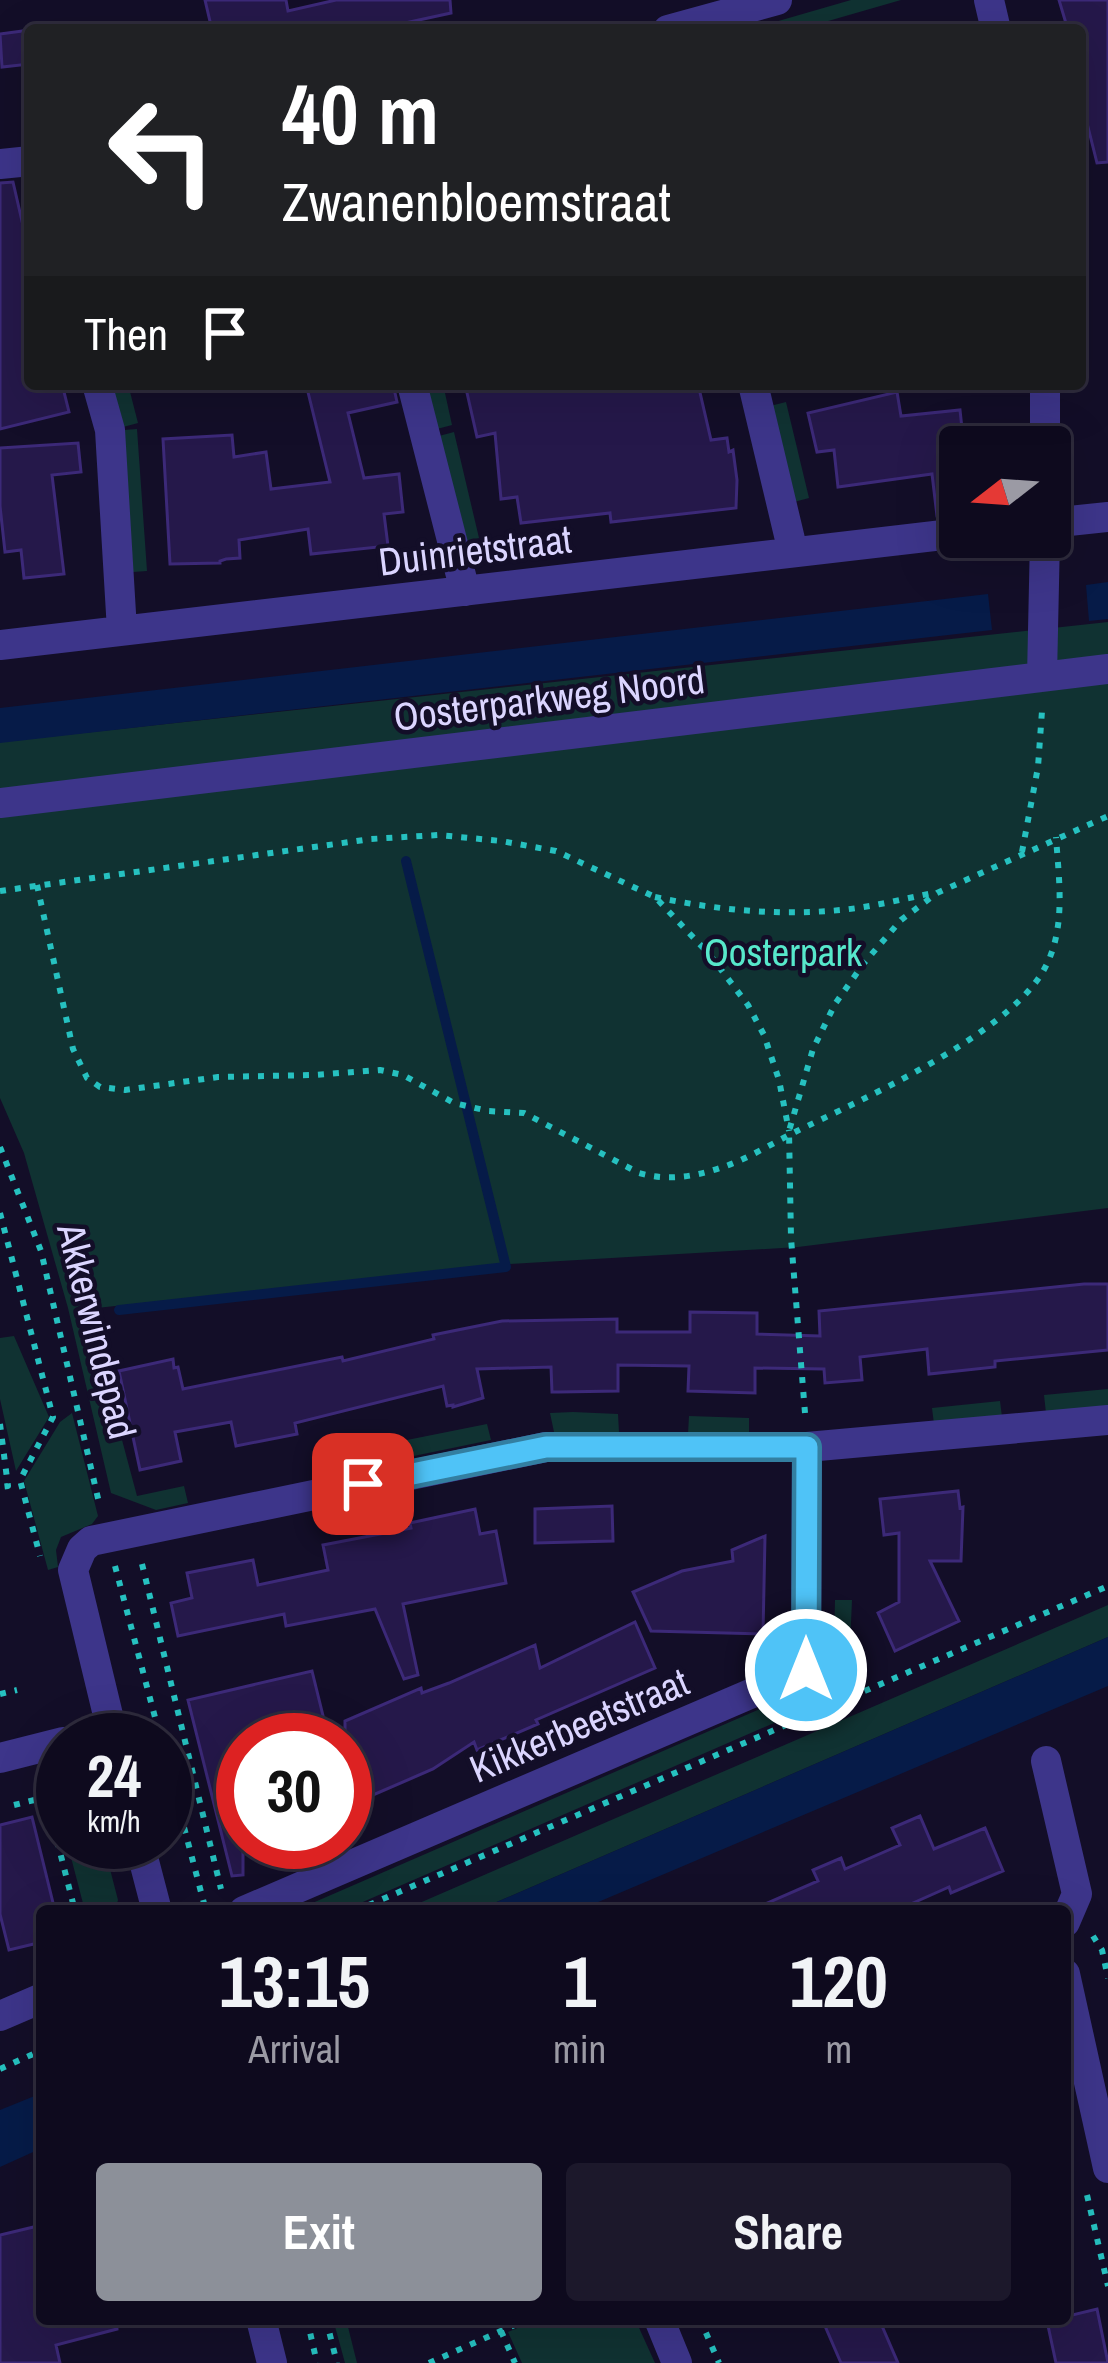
<!DOCTYPE html>
<style>
:root{--surface:#0e0a1e;--page:#1c182b;--text:#f1f3f6;--muted:#9b9aa4;--line:#2e2b3c;--accent:#8c9099}
body{margin:0;font-family:"Archivo Narrow",sans-serif;background:var(--page);color:var(--text);height:100vh;display:flex;flex-direction:column;font-size:45px;white-space:nowrap}
*{box-sizing:border-box;margin:0}
p{font-size:39px;color:var(--muted)}
.icon{flex:none;width:66px;height:66px;fill:none;stroke:currentColor;stroke-width:2;stroke-linecap:round;stroke-linejoin:round}
.map{position:relative;flex:1;overflow:hidden}
.panel{position:absolute;left:36px;top:1905px;width:1035px;height:420px;display:flex;flex-direction:column;background:var(--surface);border-radius:12px;box-shadow:0 12px 48px #0002,0 0 0 3px var(--line)}
.panel>*{flex:none}
.guide{position:absolute;left:24px;top:24px;width:1062px;height:366px;border-radius:12px;box-shadow:0 12px 48px #0002,0 0 0 3px var(--line);background:#202124;color:#fff;overflow:hidden}
.needle{width:78px;rotate:253deg}
.controls{position:absolute;left:939px;top:426px;display:grid;gap:24px}
.controls a{display:grid;place-items:center;width:132px;height:132px;border-radius:12px;background:var(--surface);box-shadow:0 12px 48px #0002,0 0 0 3px var(--line);font-size:60px}
.speed{position:absolute;left:36px;top:1713px;display:flex;gap:24px;font-size:60px;font-weight:700;text-align:center}
.speed>*{display:grid;place-content:center;width:156px;height:156px;border-radius:50%;background:var(--surface);box-shadow:0 12px 48px #0002,0 0 0 3px var(--line);line-height:1}
.speed small{font-size:30px;font-weight:400}
.speed .limit{border:18px solid #d22;background:#fff;color:#111}
.pin{position:absolute;display:grid;place-items:center;width:102px;height:102px;color:#fff;margin:-51px;border-radius:24px;box-shadow:0 6px 18px #0006}
.me{position:absolute;width:132px;margin:-66px;rotate:0deg;stroke-linejoin:round;filter:drop-shadow(0 0 9px #0008)}
.turn{display:flex;align-items:center;gap:42px;height:252px;padding:0 60px;font-size:54px}
.turn .icon{width:156px;height:156px;stroke-width:2.5}
.turn b{display:block;font-size:84px;line-height:102px}
.then{display:flex;align-items:center;height:114px;padding:0 60px;background:#0003;gap:24px;font-size:45px}
.eta{display:flex;justify-content:space-evenly;align-items:center;height:204px;text-align:center}
.eta b{font-size:72px;font-weight:800;line-height:84px}
.primary-button{display:flex;gap:24px;margin-top:auto;padding:24px 60px}
.primary-button a{flex:1;height:138px;border-radius:12px;background:var(--accent);color:#fff;font-size:48px;font-weight:800;line-height:138px;text-align:center}
.primary-button a+a{background:var(--page);color:var(--text)}
.map>svg:first-child{display:block}
.green{fill:#103232}
.water{fill:#061b48}
.lines{fill:none;stroke-linecap:round;stroke-linejoin:round}
.stream{stroke:#061b48;stroke-width:10}
.building{fill:#25184a;stroke:#3c2978;stroke-width:3}
.path{stroke:#26c1c0;stroke-width:6;stroke-dasharray:6 9;stroke-linecap:butt}
.minor{stroke:#3d358a;stroke-width:30}
.route-casing{stroke:#337fa1;stroke-width:30}
.route{stroke:#4fc3f7;stroke-width:21}
.labels{text-anchor:middle;dominant-baseline:central;stroke-width:9;stroke-linejoin:round;paint-order:stroke}
.street-label{font-size:39px;fill:#dbd5ff;stroke:#130e28}
.park-label{font-size:39px;fill:#57e8cb;stroke:#130e28}
</style>
<div class="map">
<svg width="1108" height="2363" viewBox="0 0 1108 2363">
<rect width="100%" height="100%" fill="#130e28"/>
<!-- green -->
<path class="green" d="M851,0H901L797,30H747Z
M112,384H128L138,423L123,427Z
M426,384H443L452,425L437,429Z
M786,402L809,498L794,502L770,406Z
M137,429L147,571L133,572L124,430Z
M454,432L479,538L463,542L439,436Z
M1108,622V1208L798,1247L510,1264L87,1309L137,1496L184,1486L188,1503L156,1510L111,1493L68,1308L24,1153L0,1098V742Z
M14,1336L49,1417L16,1471L0,1399V1338Z
M1108,1389V1406L1046,1413L1044,1395Z
M1000,1401L1002,1417L934,1424L932,1408Z
M573,1412L618,1414L619,1432H554L550,1413Z
M72,1413L98,1516L92,1524L61,1537L56,1550L58,1567L48,1570L24,1481L60,1422Z
M689,1416L749,1418V1435L688,1434Z
M487,1424L491,1440L375,1464L372,1447Z
M835,1600H852L848,1691L839,1692L833,1684Z
M1108,1605V1637L476,1911H401Z
M813,1686L817,1699L813,1706L342,1911H294Z
M67,1842H103L118,1900L115,1911H85Z
M333,2319H346L357,2363H345Z
M539,2319H635L655,2363H522L508,2332Z"/>
<!-- water -->
<path class="water" d="M1108,582V619L1089,621L1086,585Z
M988,594L992,630L0,743V708Z
M1108,1637V1686L577,1911H476Z
M42,2093V2148L0,2167V2110Z"/>
<g class="lines">
<!-- stream -->
<path class="stream" d="M119,1310L506,1267L406,861"/>
</g>
<!-- building -->
<path class="building" d="M205,0H286L288,11L336,0H450L451,13L373,30H212Z
M1059,0H1108V162L1097,163L1080,95V30H1068Z
M30,30V64L2,67L0,34Z
M13,182L30,256V384H62L69,412L0,429V183Z
M306,384H393L397,402L348,413L364,478L399,474L403,512L384,514L388,546L311,554L308,529L239,540L240,558L226,559L220,561V563L170,564L163,439L232,435L234,457L266,452L271,489L330,482Z
M465,384H698L711,440L727,438L729,452L733,450L737,480L736,508L611,522L610,513L521,523L517,497L501,499L495,433L477,437Z
M897,392L901,416L960,410L964,447H960V514L937,516L932,474L838,487L834,450L817,452L808,413Z
M78,443L81,472L52,475L64,574L24,578L21,550L5,552L0,506V448Z
M1084,1284H1108V1350L995,1361V1367L929,1374L927,1349L860,1357L862,1380L825,1383L824,1369L755,1368V1393L688,1391L689,1366L618,1365V1391L559,1392H552L551,1367L477,1369L483,1398L453,1407V1405L447,1406L443,1386L295,1423L297,1434L236,1446L231,1422L175,1432L181,1461L140,1470L119,1371L173,1359L174,1368L178,1367L183,1389L342,1357L343,1361L434,1339L433,1335L502,1321L617,1319V1332H690V1312L757,1313V1334L820,1336L819,1311Z
M958,1491L960,1508L963,1507L961,1561H930L959,1621L895,1651L878,1613L899,1602V1533L884,1535L880,1499Z
M612,1506L613,1541L535,1543V1509Z
M475,1509L480,1534L496,1531L506,1583L403,1604L418,1675L404,1679L375,1609L286,1626L284,1614L178,1636L171,1603L192,1598L187,1573L253,1560L258,1585L328,1570L323,1545L411,1528L410,1523Z
M765,1536L763,1634L651,1631L633,1592L682,1571L733,1561L732,1550Z
M635,1622L655,1668L536,1720L538,1724L477,1750L474,1742L433,1769L373,1795L354,1752L345,1756V1721L421,1688L422,1693L449,1683L535,1645L540,1668Z
M312,1671L329,1740H243V1875L232,1876L188,1700Z
M920,1816L934,1849L985,1828L1003,1871L951,1893L949,1887L895,1911H749L818,1881L813,1870L841,1858L845,1869L900,1845L892,1828Z
M32,1817L55,1911H42V1942L9,1950L0,1914V1825Z
M42,2225V2319H116L117,2329L56,2345L60,2363H0V2235Z
M1097,2309L1108,2363H1056L1047,2321Z
M822,2319H879L898,2363H841Z"/>
<g class="lines">
<!-- path -->
<path class="path" d="M1022,852L1038,767L1042,711
M37,885L73,1049L87,1078L100,1087L125,1090L218,1077L314,1075L380,1070L403,1075L454,1103L488,1111L524,1113L639,1173C667,1181 693,1177 720,1168C746,1160 771,1144 795,1132C863,1099 1003,1037 1042,973C1067,932 1059,882 1056,837
M0,891L371,839L439,835L501,841L556,851L655,897L709,954L748,1005L764,1035L779,1080L789,1131
M655,897C717,910 778,916 841,910C872,907 903,899 933,893
M0,1147L41,1251L100,1507
M0,1213L53,1417L20,1480L40,1556
M805,1413L791,1238L789,1131L813,1049L835,1004L864,963L901,920L937,893L1108,816
M0,1424L8,1486L0,1487
M142,1564L221,1889
M115,1566L161,1740
M0,1694L17,1690
M165,1755L206,1911
M46,1797L75,1911
M14,1805L63,1793
M355,1911L1108,1586
M1004,1911L1033,1908
M1093,1936L1102,1950L1108,1978
M0,2069L42,2050
M1087,2195L1108,2286
M307,2319L317,2363
M326,2319L337,2363
M700,2319L719,2363
M501,2331L515,2363
M429,2363L528,2319"/>
<!-- minor -->
<path class="minor" d="M989,0L996,30
M668,30L777,0
M0,164L30,161
M97,384L110,430L122,630
M412,384L465,591
M753,384L793,552
M1045,384V447
M1050,523L1108,517
M0,645L960,533
M1042,677L1045,537
M0,803L1108,669
M114,1740L73,1570L82,1549L91,1541L546,1447H807L1108,1420
M0,1758L63,1742
M1046,1761L1077,1894L1065,1922
M139,1842L157,1911
M244,1911L806,1670L807,1447
M1065,1974L1108,2168
M0,2016L42,1998
M261,2319L272,2363
M659,2319L677,2363"/>
</g>
<g class="lines">
<defs>
<path id="route" d="M363,1484L546,1447H807L806,1670"/>
</defs>
<!-- route casing -->
<use href="#route" class="route-casing"/>
<!-- route -->
<use href="#route" class="route"/>
</g>
<g class="labels">
<!-- street labels -->
<g class="street-label">
<text transform="translate(475 550) rotate(-7)">Duinrietstraat</text>
<text transform="translate(549 698) rotate(-7)">Oosterparkweg Noord</text>
<text transform="translate(97 1331) rotate(76)">Akkerwindepad</text>
<text transform="translate(579 1725) rotate(-23)">Kikkerbeetstraat</text>
</g>
<!-- park labels -->
<g class="park-label">
<text x="783" y="952">Oosterpark</text>
</g>
</g>
</svg>
<div class="controls">
<a><svg class="needle" viewBox="-14 -14 28 28"><path d="M0-13l5 13h-10z" fill="#e53935"/><path d="M0 13l5-13h-10z" fill="#9b9aa4"/></svg></a>
</div>
<div class="speed"><div>24<small>km/h</small></div><div class="limit">30</div></div>
<div class="pin" style="left:363px;top:1484px;background:#d93025"><svg class="icon" aria-label="arrive" viewBox="0 0 24 24"><path d="M6 21V4h12l-3 4 3 4H6"/></svg></div>
<svg class="me" style="left:806px;top:1670px" viewBox="-20 -20 40 40"><circle r="17" fill="#4fc3f7" stroke="#fff" stroke-width="3"/><path d="M0-11L8 9 0 5-8 9z" fill="#fff"/></svg>
<div class="guide">
<div class="turn"><svg class="icon" aria-label="left" viewBox="0 0 24 24"><path d="M17 20v-9H6M10 6l-5 5 5 5"/></svg><div><b>40 m</b>Zwanenbloemstraat</div></div>
<div class="then">Then<svg class="icon" aria-label="arrive" viewBox="0 0 24 24"><path d="M6 21V4h12l-3 4 3 4H6"/></svg></div>
</div>
<section class="panel">
<div class="eta">
<div><b>13:15</b><p>Arrival</p></div>
<div><b>1</b><p>min</p></div>
<div><b>120</b><p>m</p></div>
</div>
<div class="primary-button"><a>Exit</a><a>Share</a></div>
</section>
</div>
